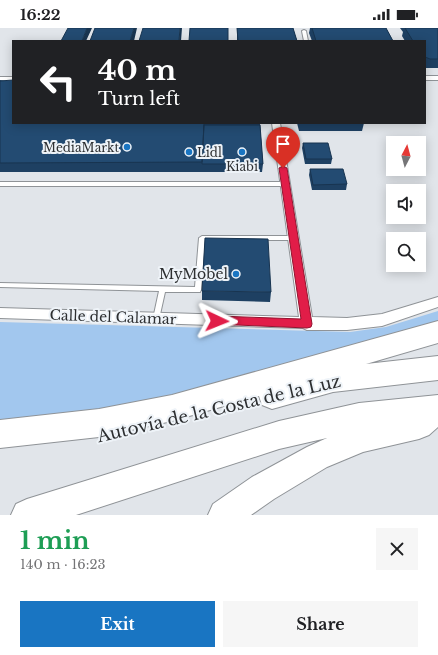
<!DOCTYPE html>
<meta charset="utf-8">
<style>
:root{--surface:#fff;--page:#f6f6f6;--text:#202124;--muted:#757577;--accent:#1975c2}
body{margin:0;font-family:"Libre Baskerville",serif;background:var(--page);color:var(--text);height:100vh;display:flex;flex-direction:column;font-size:15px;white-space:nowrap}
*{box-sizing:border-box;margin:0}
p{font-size:13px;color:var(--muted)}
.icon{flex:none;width:22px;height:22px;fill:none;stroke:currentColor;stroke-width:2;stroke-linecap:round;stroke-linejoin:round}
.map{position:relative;height:487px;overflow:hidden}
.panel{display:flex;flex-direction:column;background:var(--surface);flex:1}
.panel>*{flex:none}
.banner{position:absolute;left:12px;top:12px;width:414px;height:84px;border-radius:0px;box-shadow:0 2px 10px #0003;background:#202124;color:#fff;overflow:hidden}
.needle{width:26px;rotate:6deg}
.tools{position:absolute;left:386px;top:108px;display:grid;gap:8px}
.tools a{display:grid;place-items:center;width:40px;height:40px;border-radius:0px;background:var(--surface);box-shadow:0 2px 10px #0003;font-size:20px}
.pin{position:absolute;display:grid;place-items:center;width:34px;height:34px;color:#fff;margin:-41px -17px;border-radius:50% 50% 50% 0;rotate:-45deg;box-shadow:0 0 4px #0007}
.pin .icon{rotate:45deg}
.me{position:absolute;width:44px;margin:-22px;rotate:92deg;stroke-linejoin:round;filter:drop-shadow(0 0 3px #0008)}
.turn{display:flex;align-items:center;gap:14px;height:84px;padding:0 20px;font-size:18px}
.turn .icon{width:52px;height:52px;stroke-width:2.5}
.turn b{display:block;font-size:28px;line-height:34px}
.round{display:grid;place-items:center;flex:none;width:42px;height:42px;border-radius:0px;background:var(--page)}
.headline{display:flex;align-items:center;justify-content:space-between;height:68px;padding:0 20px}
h1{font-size:24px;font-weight:700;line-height:30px;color:#1e9e55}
.cta{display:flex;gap:8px;margin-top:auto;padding:8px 20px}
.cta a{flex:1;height:46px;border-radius:0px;background:var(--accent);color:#fff;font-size:16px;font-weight:700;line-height:46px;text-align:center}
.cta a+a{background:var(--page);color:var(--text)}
.status{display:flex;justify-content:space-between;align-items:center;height:28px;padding:0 20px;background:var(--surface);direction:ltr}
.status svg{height:11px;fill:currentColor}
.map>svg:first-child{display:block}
.green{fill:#a2c7ee}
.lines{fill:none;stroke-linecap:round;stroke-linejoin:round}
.lane-casing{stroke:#8f9397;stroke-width:2}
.street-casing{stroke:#8f9397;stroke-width:2}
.highway-casing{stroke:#8f9397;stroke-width:2}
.lane{fill:#fff;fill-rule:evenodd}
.street{fill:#fff;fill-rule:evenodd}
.highway{fill:#fff;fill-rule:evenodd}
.wall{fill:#1e4062}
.shaded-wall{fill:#183450}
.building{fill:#234b72;stroke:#183450}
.route{fill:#e11d48;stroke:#92132f}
.poi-dot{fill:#1975c2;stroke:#eef3f8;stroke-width:1.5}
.labels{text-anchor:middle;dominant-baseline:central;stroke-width:4;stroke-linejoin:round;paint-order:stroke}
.far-poi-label{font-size:12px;fill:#2d2f31;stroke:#eef3f8;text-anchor:end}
.poi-label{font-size:14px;fill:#2d2f31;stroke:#eef3f8;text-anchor:end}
.street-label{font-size:14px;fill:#2d2f31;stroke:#eef3f8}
.near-street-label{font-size:17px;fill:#2d2f31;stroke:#eef3f8}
</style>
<div class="status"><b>16:22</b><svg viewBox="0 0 49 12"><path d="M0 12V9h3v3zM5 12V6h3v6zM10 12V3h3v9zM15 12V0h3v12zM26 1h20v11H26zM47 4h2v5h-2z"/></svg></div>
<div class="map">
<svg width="438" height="487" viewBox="0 0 438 487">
<rect width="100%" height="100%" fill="#e1e5ea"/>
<!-- green -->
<path class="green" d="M438,283V293L362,316L170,370L98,384L0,393V294L350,304L386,299Z"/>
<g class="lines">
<defs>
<path id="lane" d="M304,2L306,3L308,13H304L302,3Z
M0,154H285L288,156L285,158H0Z
M202,208H294L297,210L294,212H205L201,262L200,264H165L159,291L158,293L156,294L154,293L153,291L159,263L0,259V255L195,259L199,210Z"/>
<path id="street" d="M425,48H438V52H425Z
M0,49H13V53H0Z
M272,95H280L312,289L347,290L382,286L438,269V279L382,298L347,302H307L303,300L0,290V280L299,289Z"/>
<path id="highway" d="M438,293V315L366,336L438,328V352L333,364L272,381L262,377L259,368L172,393L99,409L0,420V392L99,381L172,367Z
M438,367V399L429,407L419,411L363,424L327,439L274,471L251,487H208L213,476L252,449L307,419L327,410L279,421L76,487H11L16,476L27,471L279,393L359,375Z"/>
</defs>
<!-- lane casing -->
<use href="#lane" class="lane-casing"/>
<!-- street casing -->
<use href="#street" class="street-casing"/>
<!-- highway casing -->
<use href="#highway" class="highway-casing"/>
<!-- lane -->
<use href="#lane" class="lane"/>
<!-- street -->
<use href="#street" class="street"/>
<!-- highway -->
<use href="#highway" class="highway"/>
</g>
<!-- wall -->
<path class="wall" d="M237,0H293L297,13H237Z
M310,0H386L393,13H312L309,5Z
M400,0H438V40H425V13H405L402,8L403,4Z
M0,52L260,95L263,136L262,144H0Z
M297,95H364L362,103H299Z
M303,115L332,131L331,136H305L302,120Z
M310,141L347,156L346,162H312L309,147Z
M202,263L271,264L270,274L202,272Z"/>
<!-- shaded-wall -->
<path class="shaded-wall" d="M87,0H92L86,13H82Z
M134,0H137L134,13H130Z
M180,0H182L181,13H179Z"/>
<!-- building -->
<path class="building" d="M68,0H87L82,13H61Z
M95,0H134L130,13H90Z
M143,0H180L179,13H139Z
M190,0H228V13H189Z
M237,0H293L297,13H238Z
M312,0H386L393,13H316Z
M405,0H438V31H430L425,29V13H413Z
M13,52V95H204L202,134L0,135V53Z
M204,97H260L263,136H202Z
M303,115H328L332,131H306Z
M310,141H343L347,156L313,157Z
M205,210L268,211L271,264L202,263Z"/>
<!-- route -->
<path class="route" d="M283,138L287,140L312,296L311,299L307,300L213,296L212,293L213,290L217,288L301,291L279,140Z"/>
<!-- markers -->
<g class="poi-dot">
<circle cx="127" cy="119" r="4"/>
<circle cx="189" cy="124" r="4"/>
<circle cx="242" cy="124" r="4"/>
<circle cx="236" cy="246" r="4"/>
</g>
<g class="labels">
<!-- far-poi labels -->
<g class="far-poi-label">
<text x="119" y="119">MediaMarkt</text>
<text x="197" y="124" text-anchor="start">Lidl</text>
<text x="242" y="138" text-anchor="middle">Kiabi</text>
</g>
<!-- poi labels -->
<g class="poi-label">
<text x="228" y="246">MyMobel</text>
</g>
<!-- street labels -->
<g class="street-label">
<text transform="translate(113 289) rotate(2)">Calle del Calamar</text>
</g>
<!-- near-street labels -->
<g class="near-street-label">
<text transform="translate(219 381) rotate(-13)">Autovía de la Costa de la Luz</text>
</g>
</g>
</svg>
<div class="tools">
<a><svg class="needle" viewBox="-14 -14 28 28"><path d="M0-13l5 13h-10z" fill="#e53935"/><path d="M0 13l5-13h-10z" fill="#757577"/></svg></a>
<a><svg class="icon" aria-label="sound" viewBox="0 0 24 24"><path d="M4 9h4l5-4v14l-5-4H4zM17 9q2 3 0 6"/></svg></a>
<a><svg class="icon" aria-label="search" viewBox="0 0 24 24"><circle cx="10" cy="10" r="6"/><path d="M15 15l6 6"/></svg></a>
</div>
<div class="pin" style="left:283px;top:140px;background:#d93025"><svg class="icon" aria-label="arrive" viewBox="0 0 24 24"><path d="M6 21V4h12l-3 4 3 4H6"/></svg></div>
<svg class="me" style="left:217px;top:293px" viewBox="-20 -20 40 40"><path d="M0-17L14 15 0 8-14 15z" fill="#e11d48" stroke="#fff" stroke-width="4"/></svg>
<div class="banner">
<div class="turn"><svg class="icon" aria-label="left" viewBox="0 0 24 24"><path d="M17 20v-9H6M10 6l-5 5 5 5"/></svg><div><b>40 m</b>Turn left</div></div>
</div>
</div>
<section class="panel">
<div class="headline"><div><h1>1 min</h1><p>140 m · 16:23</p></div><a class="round"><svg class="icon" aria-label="close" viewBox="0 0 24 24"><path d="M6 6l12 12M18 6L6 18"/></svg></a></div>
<div class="cta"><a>Exit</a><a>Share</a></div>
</section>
